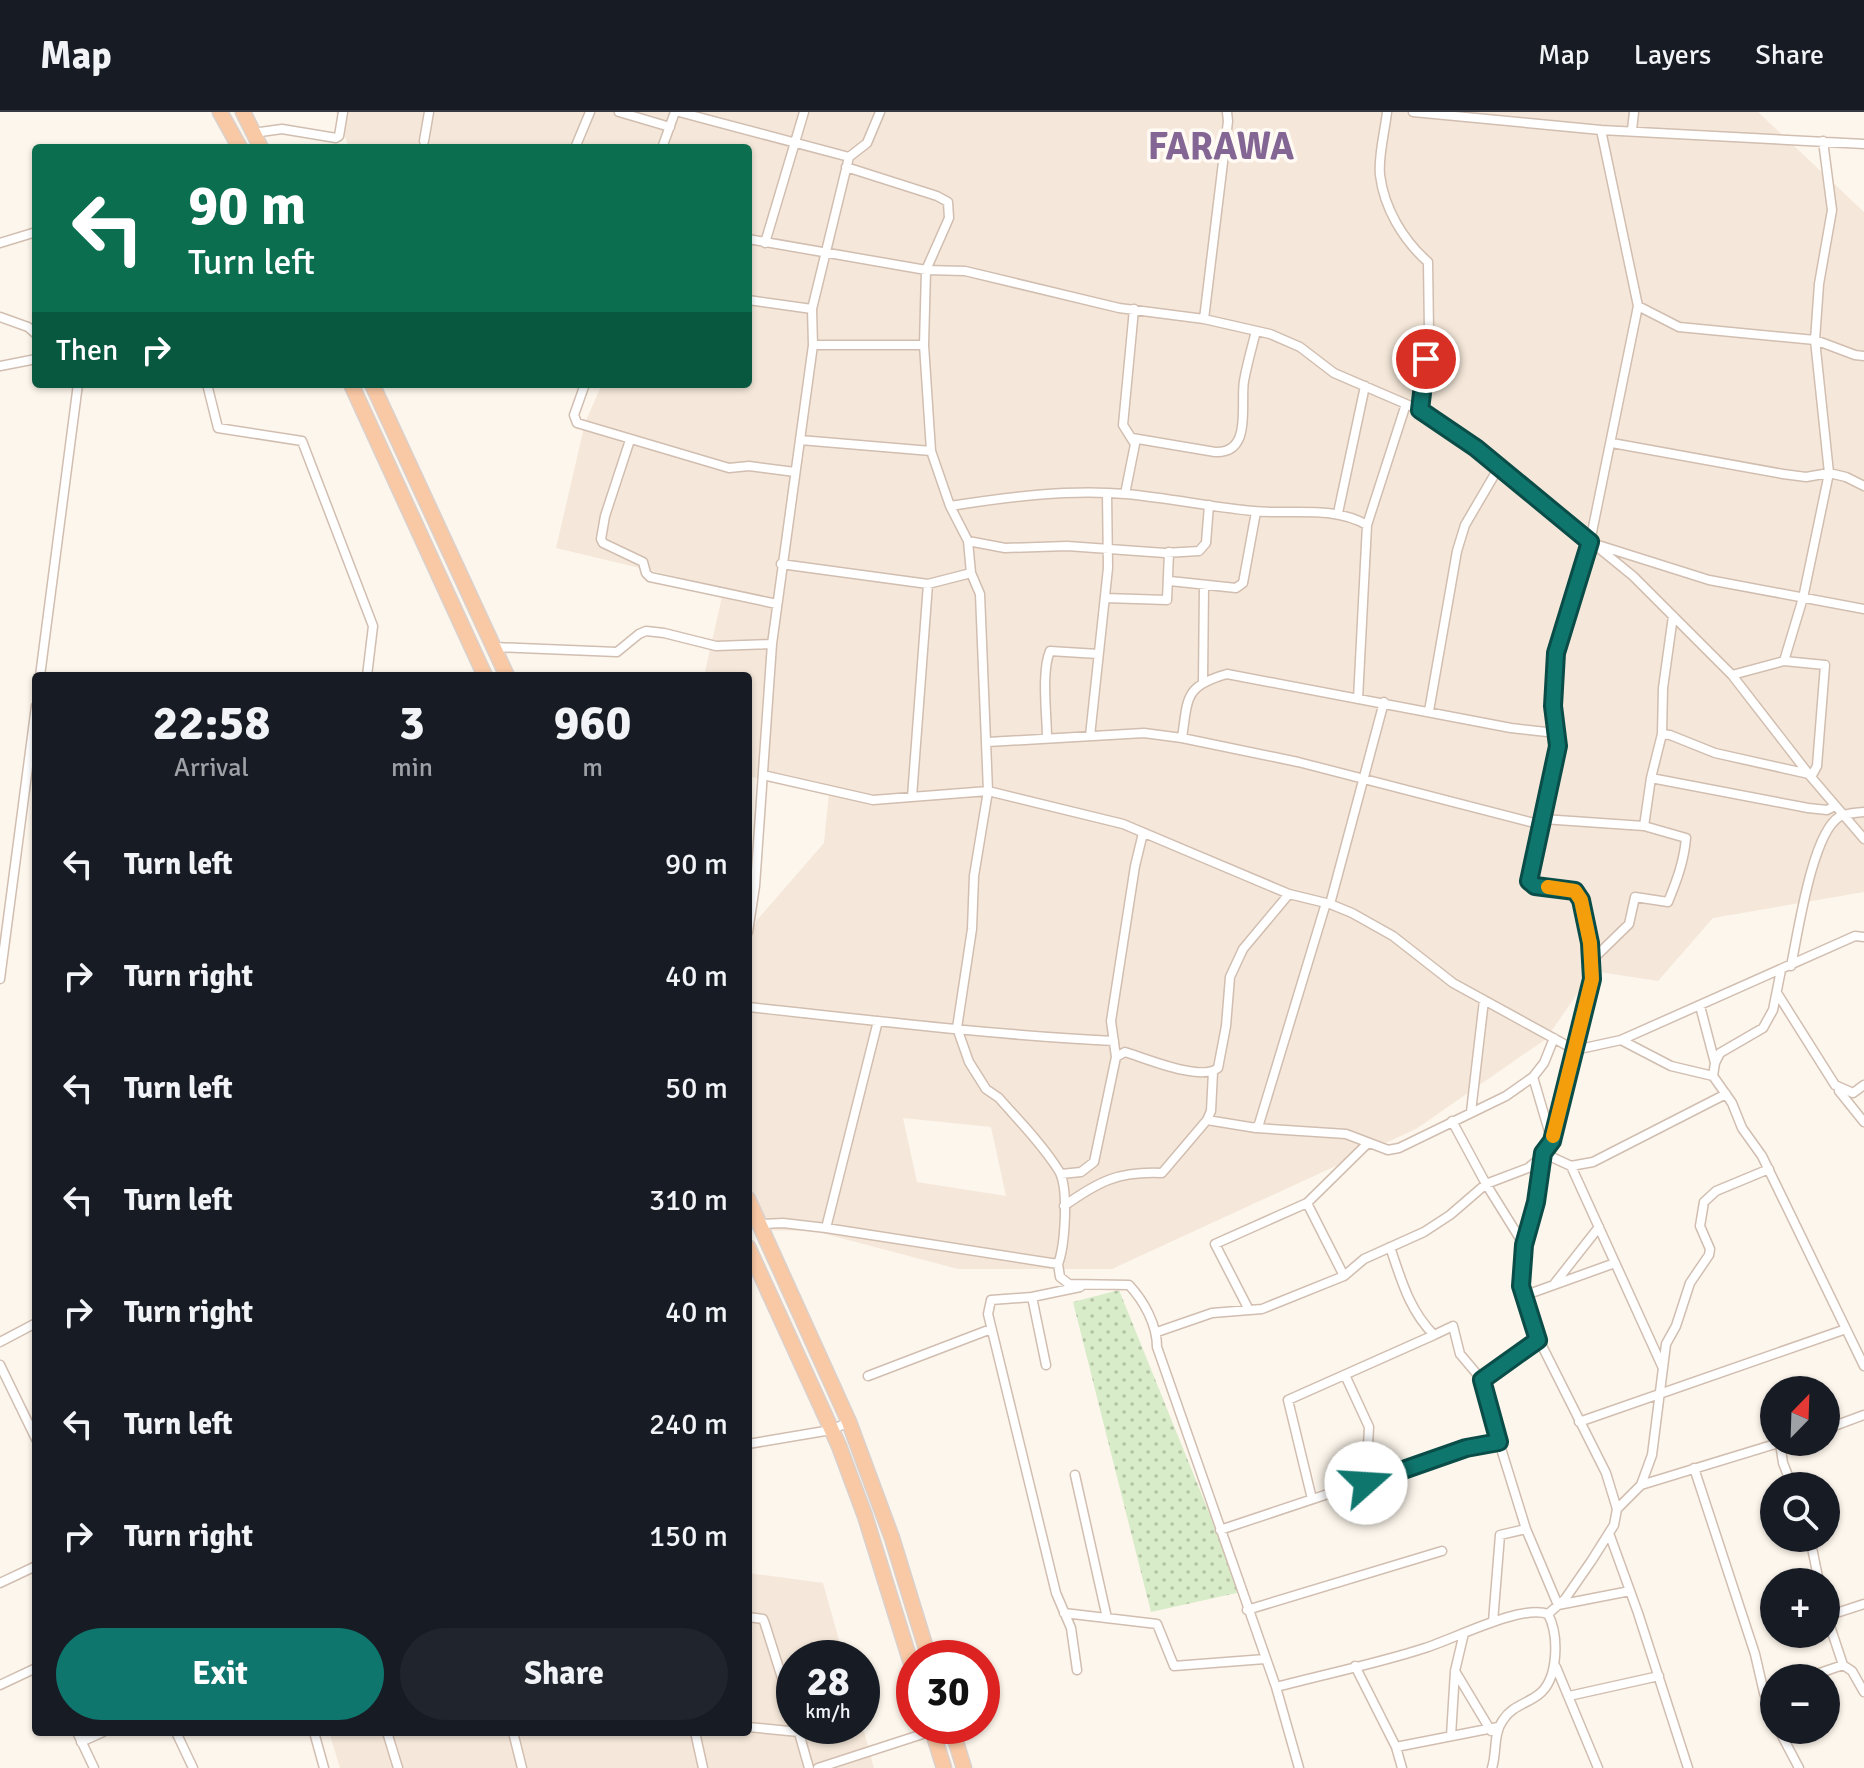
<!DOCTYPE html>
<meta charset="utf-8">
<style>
:root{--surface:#171b24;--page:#20242c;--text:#f1f3f6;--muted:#9ea1a6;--line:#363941;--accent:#0f766e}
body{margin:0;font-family:Signika,sans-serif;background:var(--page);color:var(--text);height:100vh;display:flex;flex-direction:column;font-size:30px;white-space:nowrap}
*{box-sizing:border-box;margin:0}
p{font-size:26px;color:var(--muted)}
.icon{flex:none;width:44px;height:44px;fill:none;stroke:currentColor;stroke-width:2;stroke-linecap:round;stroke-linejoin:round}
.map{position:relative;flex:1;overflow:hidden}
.side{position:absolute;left:32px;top:560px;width:720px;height:1064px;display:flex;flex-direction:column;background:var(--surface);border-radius:8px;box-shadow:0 2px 6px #0004}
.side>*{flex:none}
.guide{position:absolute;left:32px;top:32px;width:720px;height:244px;border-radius:8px;box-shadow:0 2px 6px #0004;background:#0b6e4f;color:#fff;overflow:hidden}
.needle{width:52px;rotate:23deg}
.controls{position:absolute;left:1760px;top:1264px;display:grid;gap:16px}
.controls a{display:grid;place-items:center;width:80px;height:80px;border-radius:50%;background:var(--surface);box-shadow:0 2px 6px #0004;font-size:40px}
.speed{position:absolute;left:776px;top:1528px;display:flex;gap:16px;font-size:40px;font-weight:700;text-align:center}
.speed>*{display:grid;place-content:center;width:104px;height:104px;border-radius:50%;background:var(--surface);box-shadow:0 2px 6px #0004;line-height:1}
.speed small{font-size:20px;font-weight:400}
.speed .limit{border:12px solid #d22;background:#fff;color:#111}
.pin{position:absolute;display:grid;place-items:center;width:68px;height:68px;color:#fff;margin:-34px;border:4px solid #fff;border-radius:50%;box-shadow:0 2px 8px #0007}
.me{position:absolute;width:88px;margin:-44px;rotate:71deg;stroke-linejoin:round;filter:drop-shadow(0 0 6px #0008)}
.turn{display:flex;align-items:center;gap:28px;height:168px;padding:0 24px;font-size:36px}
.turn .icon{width:104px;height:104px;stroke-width:2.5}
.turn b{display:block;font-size:56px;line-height:68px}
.then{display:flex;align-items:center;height:76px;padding:0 24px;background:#0003;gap:16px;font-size:30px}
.eta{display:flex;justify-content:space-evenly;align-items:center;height:136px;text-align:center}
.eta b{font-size:48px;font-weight:700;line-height:56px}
.action{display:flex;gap:16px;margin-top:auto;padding:16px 24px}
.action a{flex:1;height:92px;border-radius:48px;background:var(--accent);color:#fff;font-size:32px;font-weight:700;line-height:92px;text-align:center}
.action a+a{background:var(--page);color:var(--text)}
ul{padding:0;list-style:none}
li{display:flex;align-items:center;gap:24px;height:112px;padding:0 24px}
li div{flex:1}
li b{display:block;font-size:30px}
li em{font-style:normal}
header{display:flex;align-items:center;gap:48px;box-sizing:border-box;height:112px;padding:0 40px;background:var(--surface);border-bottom:2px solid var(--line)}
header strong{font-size:38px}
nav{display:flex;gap:44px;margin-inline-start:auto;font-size:28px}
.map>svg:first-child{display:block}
.residential{fill:#f5e8da;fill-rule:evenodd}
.grass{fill:url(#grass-dots)}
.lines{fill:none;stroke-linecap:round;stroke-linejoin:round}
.minor-casing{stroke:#d1beb0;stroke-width:11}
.trunk-casing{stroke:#dad1cd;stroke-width:17}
.minor{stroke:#fff;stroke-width:8}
.trunk{stroke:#f9c8a4;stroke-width:14}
.route-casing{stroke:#0a4d48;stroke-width:20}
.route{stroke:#0f766e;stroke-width:14}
.slow{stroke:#f59e0b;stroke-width:14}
.labels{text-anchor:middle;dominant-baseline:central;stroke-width:7;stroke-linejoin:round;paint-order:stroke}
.district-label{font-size:38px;font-weight:bold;fill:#846695;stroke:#fffaf3}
</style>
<header>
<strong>Map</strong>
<nav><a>Map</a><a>Layers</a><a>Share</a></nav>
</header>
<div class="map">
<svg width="1864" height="1656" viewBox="0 0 1864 1656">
<defs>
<pattern id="grass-dots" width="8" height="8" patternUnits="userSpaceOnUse" patternTransform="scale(2)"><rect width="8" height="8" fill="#d8ecc9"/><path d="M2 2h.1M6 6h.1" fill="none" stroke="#b4c2a5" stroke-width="1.8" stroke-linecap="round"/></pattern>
</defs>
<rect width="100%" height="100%" fill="#fdf6ec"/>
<!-- residential -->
<path class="residential" d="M336,0H1758L1864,100V780L1713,806L1658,869L1593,859L1546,927L1416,1017L1112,1157H958L814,1119L748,1118V829L757,808L824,731L829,680L763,669L748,663V564H704L724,476L556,436L585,311L602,272H748V36H349ZM903,1006L991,1015L1006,1084L917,1070Z
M748,1461L823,1471L844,1546H794V1614H862V1612L874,1656H340L329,1620H748Z"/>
<!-- grass -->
<path class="grass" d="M1119,1178L1241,1480L1151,1500L1073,1190Z"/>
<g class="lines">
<defs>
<path id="minor" d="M619,0L670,15
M679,0L849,45
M1387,0C1385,19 1378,44 1380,63C1384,96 1403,128 1428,150L1429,221L1420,298
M1413,0L1601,18L1864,32
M1632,18L1634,0
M253,21L282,17L336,26L339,24L343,0
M424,29L429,0
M575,36L590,0
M662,36L675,0
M748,127L926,158L965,159L1119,196L1204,207L1270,222L1300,235L1334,261L1420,298L1476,336L1633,464L1732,563L1811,665L1864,727
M0,131L36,120
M765,131L804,0
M748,188L812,197
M1638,194L1679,215L1815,228L1855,243L1864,244
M0,205L28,215L36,222
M1204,207L1228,9L1227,0
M813,233H924
M0,254L36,247
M207,272L218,316L302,329L373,514L367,564
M585,272L574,303L577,311L729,356L749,354L795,360
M1132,326L1215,340C1253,342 1240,292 1244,269C1247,252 1252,235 1256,219
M630,328L605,404L601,427L603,431L643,450L646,461L650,465L777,492
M800,328L931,339
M1612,331L1783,362L1806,365L1829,361L1846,365L1864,374
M1125,382L1135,332L1123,313L1134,197
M950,394C1008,385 1068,377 1126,382C1169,386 1211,395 1253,399C1291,403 1332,393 1367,413L1358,587
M1338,401L1365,274
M1367,413L1406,292
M968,429L1005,436L1067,434L1165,441L1199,439L1206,431L1209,393
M1598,433L1709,468L1864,497
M781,452L928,472L971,461
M1170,469L1236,476L1243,471L1256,400
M1105,486L1167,488L1169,440
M1673,504L1663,576L1662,622L1670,623L1715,641L1809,662
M494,535L617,540L639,522L646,519L664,521L716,534L772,532
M1784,549L1825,553L1817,654L1811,665
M1732,563L1784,549L1803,486L1829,361L1815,228L1819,172L1832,98L1823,29
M40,564L78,272
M1203,569L1204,473
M1429,599L1457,439L1465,413L1499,355
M1090,624L1108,456L1107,381
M1047,626C1047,603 1041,560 1050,539L1098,542
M1182,626C1188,586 1184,574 1227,562L1511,616L1556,621
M988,630L1144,621L1182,626L1298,650L1542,713
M763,663L873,688L988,679L1123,712L1289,782L1330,792L1352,801L1393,824L1453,871L1575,938L1621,928L1855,824L1864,825
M1651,666L1662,622
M912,685L928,472
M1543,707L1644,714
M1330,792L1384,590
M748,820L755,774L772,532L813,233L812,197L849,45L867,31L880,0
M1591,849L1629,812L1635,785L1668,790C1677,768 1684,749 1686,726L1644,714L1651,666L1808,696L1827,698L1835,694
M1791,854C1798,821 1812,722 1839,705C1846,701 1856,701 1864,700
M1781,858L1773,898L1763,916L1720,941L1715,951L1713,964L1732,991L1742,1016L1762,1044L1864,1254
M0,867L36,594
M1777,881L1835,973L1853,981L1864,973
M1700,894L1715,951
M748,895C870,908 992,923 1114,929
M1621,928L1671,954L1713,964
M1116,945L1111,909L1135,754L1143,721
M1533,965L1551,1026
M1839,979L1864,1010
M1471,1000L1484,888
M1207,1008L1256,1016L1259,1012L1326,791
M1452,1009L1486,1072L1524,1133
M1256,1016L1346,1022L1388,1038L1399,1036L1506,984L1533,965L1544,951L1554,926
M1571,1054L1662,1254
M1061,1062L1081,1060L1094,1050L1116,945L1125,940C1145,946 1201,970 1218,956L1226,914L1230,865L1243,837L1289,782
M1064,1094C1099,1069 1119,1059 1162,1061L1207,1008L1211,999L1213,960
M760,1112L783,1111L826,1116L1058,1152C1065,1134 1069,1076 1059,1059C1043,1033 1019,1009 999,986L986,977L969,950L957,916L972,817L974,764L988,679L980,482L971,461L968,429L950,394L931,339L924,233L926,158L949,106L948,90L937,84L846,55
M826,1116L878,909
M1058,1152L1060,1165L1069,1172L1129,1173C1144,1189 1157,1213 1157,1235L1276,1575L1299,1656
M1344,1164L1307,1091L1367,1032
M1555,1171L1599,1115
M1523,1184L1615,1151
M1032,1185L991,1188L988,1202L1056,1481L1071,1516L1077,1558
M1249,1198L1215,1132L1307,1091
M1157,1220L1212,1201L1262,1197L1344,1164L1364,1147L1424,1120L1450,1103L1486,1072L1528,1056L1539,1047L1552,1029L1592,867L1590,831L1583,804L1581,788L1575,779L1535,774L1529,769L1530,762L1558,634L1553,594L1556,541L1590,430L1638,194L1601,18
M0,1230L36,1211
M0,1253L36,1327
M1046,1253L1032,1185L1080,1175
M1345,1263L1369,1315L1366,1371
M868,1264L991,1217
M1482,1268L1538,1228
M1579,1310L1846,1217
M1826,1317L1864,1303
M1780,1331L1783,1351L1792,1374
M748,1332L831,1318L849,1310
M1694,1356L1755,1542L1764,1581L1774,1605
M1075,1363L1107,1506
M1641,1373L1652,1343L1666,1232L1676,1214L1690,1171L1709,1143L1710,1137L1700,1114L1704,1090L1716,1079L1769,1057
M1312,1387L1288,1288L1434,1223
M1617,1397L1641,1373L1782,1330
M1526,1417L1558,1493L1630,1479
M1220,1418L1466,1336L1499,1330L1482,1268L1460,1242L1453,1214L1434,1223C1409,1198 1401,1167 1390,1135
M1609,1421L1638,1501L1688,1656
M1810,1426L1819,1470
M0,1471L36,1454
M1247,1498L1442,1439
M1064,1501L1157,1512L1174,1554L1265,1547
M1548,1502L1565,1487L1592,1448L1614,1413L1617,1397L1606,1361L1531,1212L1521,1174L1524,1133L1536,1090L1543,1041L1571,1054L1593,1050L1726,982
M1826,1502L1843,1553L1852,1559L1864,1580
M1827,1504L1864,1492
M748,1505L763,1507L765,1512L794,1604
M1493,1510L1500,1423L1526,1417L1499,1330
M1355,1554L1396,1635L1498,1615
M1556,1555L1598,1656
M1455,1559L1491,1619
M1805,1566L1843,1553
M0,1573L36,1556
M1276,1575C1325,1562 1376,1552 1425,1536C1454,1527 1521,1492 1548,1502C1559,1523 1559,1568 1538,1583C1526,1592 1512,1594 1503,1608C1493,1622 1497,1640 1492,1656
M1569,1584L1659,1564
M797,1614L809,1656
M748,1615L799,1620
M1779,1618L1799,1656
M77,1620L94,1656
M176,1620L193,1656
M314,1620L324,1656
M387,1620L398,1656
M513,1620L522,1656
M695,1620L703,1656
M1451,1624L1455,1559L1464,1521
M81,1630L103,1620
M1396,1635L1402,1656
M818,1656L932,1619"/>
<path id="trunk" d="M220,0L240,36
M243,0L261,36
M351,272L485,564
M372,272L507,564
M748,1087L849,1310L892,1426L929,1546
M748,1135L839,1334L865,1404L914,1561
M931,1614L944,1656
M951,1614L964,1656"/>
</defs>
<!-- minor casing -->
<use href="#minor" class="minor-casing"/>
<!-- trunk casing -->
<use href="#trunk" class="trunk-casing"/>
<!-- minor -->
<use href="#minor" class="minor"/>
<!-- trunk -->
<use href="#trunk" class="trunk"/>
</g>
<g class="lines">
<defs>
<path id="route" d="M1366,1371L1466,1336L1499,1330L1482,1268L1538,1228L1521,1174L1524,1133L1536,1090L1543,1041L1552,1029L1592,867L1590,831L1581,788L1575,779L1535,774L1529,769L1558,634L1553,594L1556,541L1590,430L1476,336L1420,298L1426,247"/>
</defs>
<!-- route casing -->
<use href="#route" class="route-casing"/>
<!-- route -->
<use href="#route" class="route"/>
<!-- slow -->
<path class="slow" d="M1548,775L1575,779L1581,788L1590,831L1592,867L1553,1024"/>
</g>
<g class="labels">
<!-- district labels -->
<g class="district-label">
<text x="1221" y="34">FARAWA</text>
</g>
</g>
</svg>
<div class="controls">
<a><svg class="needle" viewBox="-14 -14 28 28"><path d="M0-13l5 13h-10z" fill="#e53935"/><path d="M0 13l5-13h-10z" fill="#9ea1a6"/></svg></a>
<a><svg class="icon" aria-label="search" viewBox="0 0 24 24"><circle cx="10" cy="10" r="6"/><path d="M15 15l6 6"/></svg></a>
<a>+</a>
<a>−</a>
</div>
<div class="speed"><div>28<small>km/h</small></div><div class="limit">30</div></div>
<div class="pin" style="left:1426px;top:247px;background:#d93025"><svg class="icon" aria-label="arrive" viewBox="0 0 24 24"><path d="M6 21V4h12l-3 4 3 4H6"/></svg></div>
<svg class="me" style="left:1366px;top:1371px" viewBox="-20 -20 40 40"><circle r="19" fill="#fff"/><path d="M0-13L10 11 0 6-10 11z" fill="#0f766e"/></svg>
<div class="guide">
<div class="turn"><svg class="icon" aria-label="left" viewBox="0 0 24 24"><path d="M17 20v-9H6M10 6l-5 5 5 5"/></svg><div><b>90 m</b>Turn left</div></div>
<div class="then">Then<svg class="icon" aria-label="right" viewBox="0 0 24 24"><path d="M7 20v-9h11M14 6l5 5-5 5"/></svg></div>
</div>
<section class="side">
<div class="eta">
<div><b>22:58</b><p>Arrival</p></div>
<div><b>3</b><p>min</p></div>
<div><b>960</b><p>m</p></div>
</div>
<ul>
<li><svg class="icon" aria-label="left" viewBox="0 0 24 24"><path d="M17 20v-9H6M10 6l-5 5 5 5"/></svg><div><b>Turn left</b></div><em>90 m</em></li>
<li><svg class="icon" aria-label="right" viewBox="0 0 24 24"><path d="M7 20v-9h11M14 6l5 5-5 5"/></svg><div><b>Turn right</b></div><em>40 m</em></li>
<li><svg class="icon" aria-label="left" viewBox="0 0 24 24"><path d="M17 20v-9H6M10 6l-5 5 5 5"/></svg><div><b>Turn left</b></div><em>50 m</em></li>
<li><svg class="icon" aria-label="left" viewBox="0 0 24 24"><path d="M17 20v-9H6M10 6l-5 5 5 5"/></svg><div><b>Turn left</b></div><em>310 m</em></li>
<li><svg class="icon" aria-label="right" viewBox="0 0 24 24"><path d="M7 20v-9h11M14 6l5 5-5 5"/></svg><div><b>Turn right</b></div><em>40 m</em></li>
<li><svg class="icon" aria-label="left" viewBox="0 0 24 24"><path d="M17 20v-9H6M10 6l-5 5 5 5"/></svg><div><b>Turn left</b></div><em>240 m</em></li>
<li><svg class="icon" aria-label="right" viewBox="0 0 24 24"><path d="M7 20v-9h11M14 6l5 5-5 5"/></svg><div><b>Turn right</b></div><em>150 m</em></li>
</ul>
<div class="action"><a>Exit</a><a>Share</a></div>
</section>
</div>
